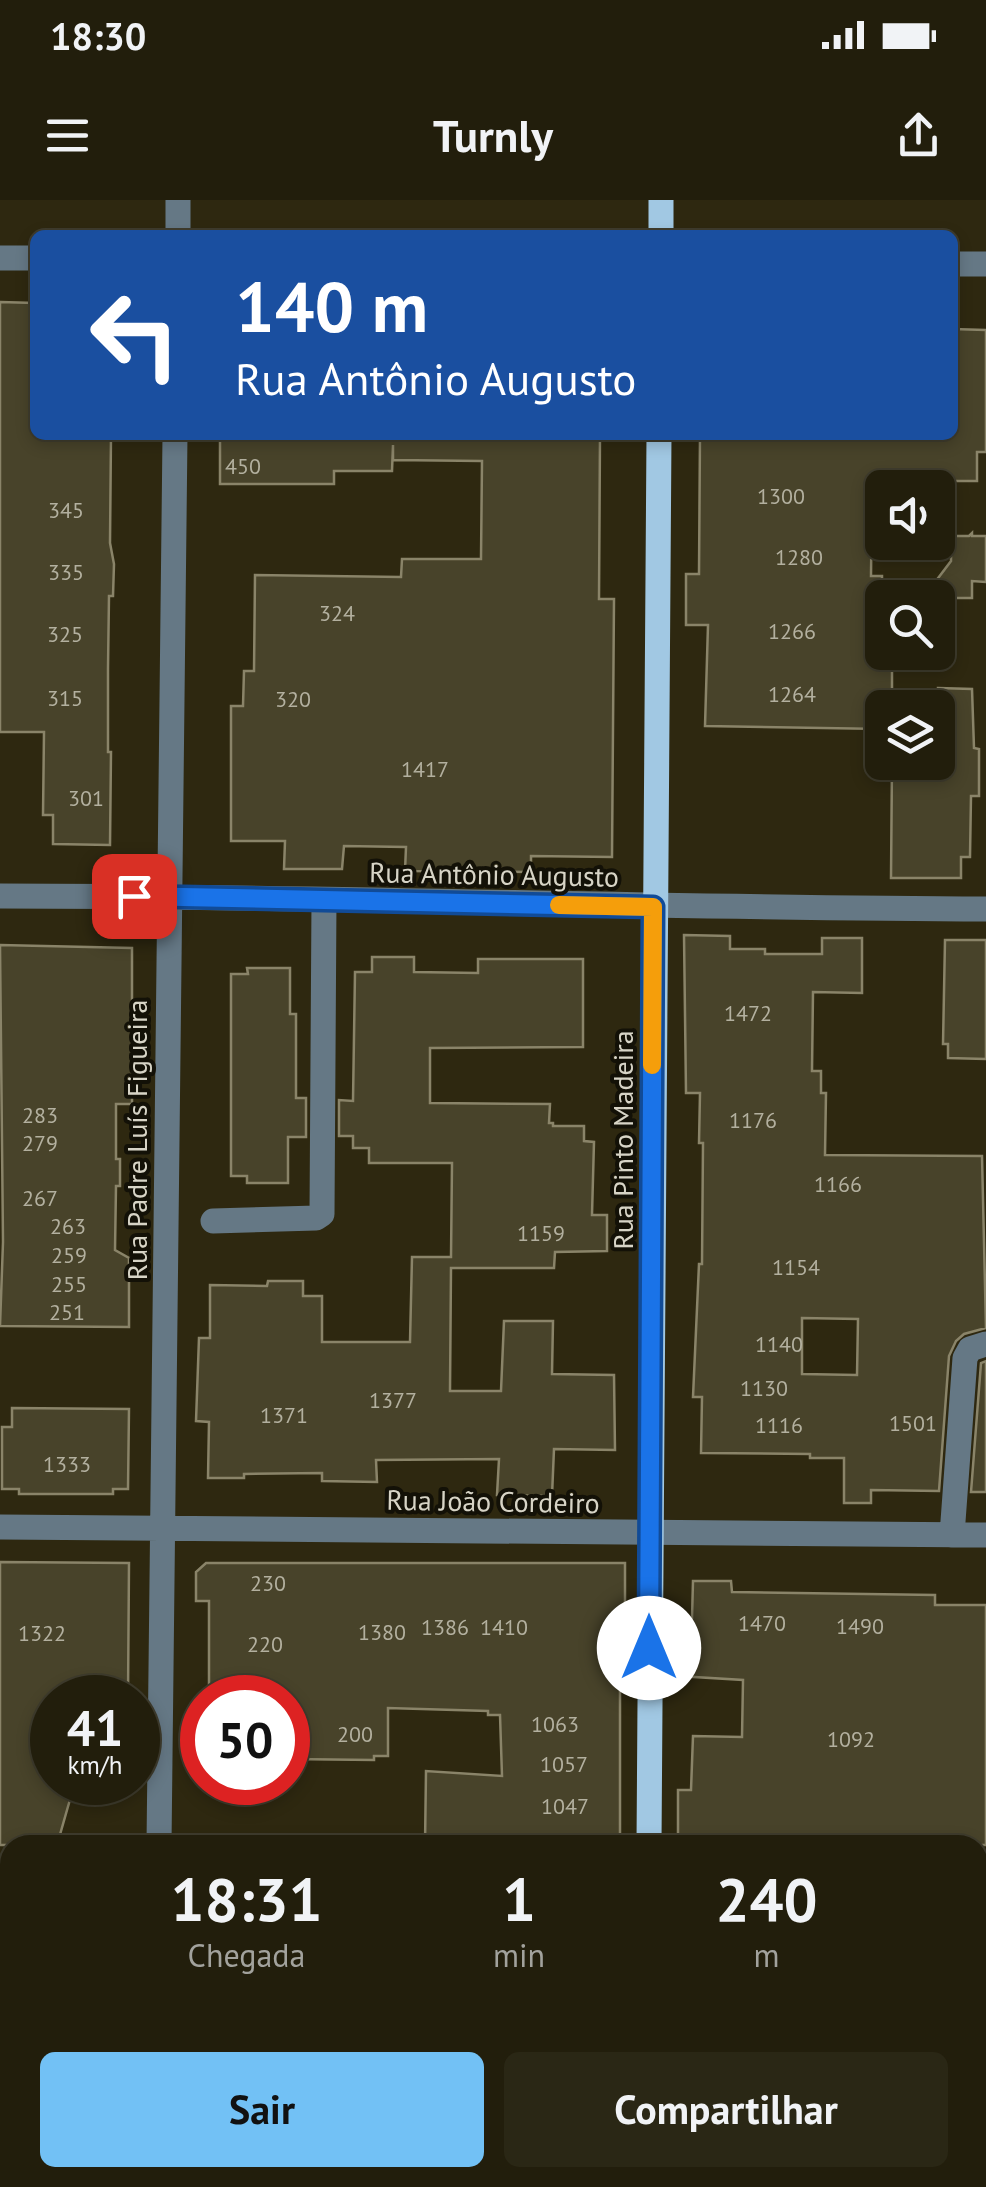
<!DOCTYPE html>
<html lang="pt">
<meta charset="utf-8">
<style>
:root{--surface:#221e0c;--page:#2a2715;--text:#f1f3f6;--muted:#a2a29d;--line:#3f3c2d;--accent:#72c1f5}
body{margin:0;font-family:"PT Sans",sans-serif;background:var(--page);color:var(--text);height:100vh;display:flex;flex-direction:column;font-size:38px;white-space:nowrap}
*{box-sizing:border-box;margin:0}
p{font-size:32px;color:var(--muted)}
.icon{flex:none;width:55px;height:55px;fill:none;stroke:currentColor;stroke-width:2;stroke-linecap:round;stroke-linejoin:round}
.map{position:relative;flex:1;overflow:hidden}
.sheet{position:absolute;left:0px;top:1635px;width:988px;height:352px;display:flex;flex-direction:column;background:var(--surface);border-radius:30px 30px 0 0;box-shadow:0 5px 15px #0003,0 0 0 2px var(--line)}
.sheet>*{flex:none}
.banner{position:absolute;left:30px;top:30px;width:928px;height:210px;border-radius:15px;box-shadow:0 5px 15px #0003,0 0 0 2px var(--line);background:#1a4fa0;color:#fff;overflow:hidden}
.buttons{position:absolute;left:865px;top:270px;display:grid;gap:20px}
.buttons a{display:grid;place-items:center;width:90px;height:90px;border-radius:15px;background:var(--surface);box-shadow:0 5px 15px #0003,0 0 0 2px var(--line);font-size:50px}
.speed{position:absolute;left:30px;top:1475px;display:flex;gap:20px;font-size:50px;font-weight:700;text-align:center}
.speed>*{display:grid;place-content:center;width:130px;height:130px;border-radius:50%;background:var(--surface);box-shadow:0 5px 15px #0003,0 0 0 2px var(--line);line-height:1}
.speed small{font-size:25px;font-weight:400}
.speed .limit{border:15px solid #d22;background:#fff;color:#111}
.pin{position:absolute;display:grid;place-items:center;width:85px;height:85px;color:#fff;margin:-42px;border-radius:20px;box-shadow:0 5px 15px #0006}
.me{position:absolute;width:110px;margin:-55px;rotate:0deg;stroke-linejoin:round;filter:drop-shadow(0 0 8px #0008)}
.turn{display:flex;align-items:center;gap:35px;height:210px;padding:0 40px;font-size:45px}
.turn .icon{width:130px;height:130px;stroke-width:2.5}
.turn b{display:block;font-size:70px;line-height:85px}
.eta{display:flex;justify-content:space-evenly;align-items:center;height:170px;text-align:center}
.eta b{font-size:60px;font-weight:800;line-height:70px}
.cta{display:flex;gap:20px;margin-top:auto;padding:20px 40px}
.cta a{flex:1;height:115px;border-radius:15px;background:var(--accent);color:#111;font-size:40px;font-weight:800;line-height:115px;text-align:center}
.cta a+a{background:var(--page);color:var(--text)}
.status{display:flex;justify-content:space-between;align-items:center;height:70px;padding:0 50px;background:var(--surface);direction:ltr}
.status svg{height:28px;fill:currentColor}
header{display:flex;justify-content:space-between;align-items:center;height:130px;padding:0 40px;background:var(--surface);font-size:45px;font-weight:800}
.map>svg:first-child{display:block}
.building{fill:#48432a;stroke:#8a8469;stroke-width:2.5;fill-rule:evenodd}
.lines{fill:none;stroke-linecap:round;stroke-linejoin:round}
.minor{stroke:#657885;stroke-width:25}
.major{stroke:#a1c8e3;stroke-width:25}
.route-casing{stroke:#114b97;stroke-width:25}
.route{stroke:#1a73e8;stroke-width:18}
.slow{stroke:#f59e0b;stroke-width:18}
.labels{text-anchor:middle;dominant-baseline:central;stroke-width:8;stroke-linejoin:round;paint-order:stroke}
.number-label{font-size:22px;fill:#b3b09f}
.street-label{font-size:28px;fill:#d7d4c6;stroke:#131107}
</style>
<div class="status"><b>18:30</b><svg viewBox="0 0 49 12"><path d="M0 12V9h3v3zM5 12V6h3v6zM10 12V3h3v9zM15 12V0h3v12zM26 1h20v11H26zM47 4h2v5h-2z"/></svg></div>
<header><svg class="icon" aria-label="menu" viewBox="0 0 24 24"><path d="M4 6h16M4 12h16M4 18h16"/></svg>Turnly<svg class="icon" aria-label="share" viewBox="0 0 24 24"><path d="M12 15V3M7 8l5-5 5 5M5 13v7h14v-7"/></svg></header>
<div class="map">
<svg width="986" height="1987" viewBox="0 0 986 1987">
<rect width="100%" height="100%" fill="#2e2810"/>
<!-- building -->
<path class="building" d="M0,102L35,103V235H111L110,343L114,364L113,396H109L108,468V552H111L110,645L53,644V615H43L44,532H0Z
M952,129L986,130V252H977V281H886V288H872L871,376H882V466H892V508H882V529L705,526L708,425H686V374H699L700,235H952Z
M220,235H600L599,399H614L612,657L531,656V672L405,671L406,647L344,646L342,669H284L285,641H231V506H243L244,471H254L255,375L401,377L402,359H481L482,261L393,260V245L392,271H334V284H220Z
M972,333V336H986V382L972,381V398H923L951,361V336H969Z
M938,488L972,489L974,548L979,549V596H971L970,657H961V678H891L892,562H938Z
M684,735L730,736V749H765V754H822V738H862V793L813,792L812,871H821V893H826L825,955L982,956L986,1128L964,1134L956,1141L949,1156L939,1291L871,1290V1303H844V1258H810V1254L701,1253L702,1197H693L699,1064H702L703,943H699L700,893H686ZM802,1118L858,1119L857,1175L802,1174Z
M945,740H986V859L948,858V844H943Z
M0,745L132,748V904H116V959H120V986H116L115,1050L129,1058V1127L0,1126L3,1042Z
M372,757H414V772L478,773V759H583V847L430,848V903L550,904L549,923H553V926H584V941L594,942L592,1015H607V1051L555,1052L554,1068H451L450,1191H501L504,1121H553L552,1174L614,1175L615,1250L554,1249L552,1296L497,1295L499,1259L376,1260L377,1282L322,1281V1273L244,1274V1278H208L209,1222L196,1221L199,1138H210V1085L267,1086L268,1081H303V1096H322V1142H410L412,1057H451L452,963H369V948H353V936H339V900L353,901L355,772H372Z
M247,768H290V814H296V898H306V937H288V983H247V976H231V774H248Z
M986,1161V1292H971L981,1163Z
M12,1208L129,1209L128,1289H113V1294H19V1289H2V1227H12Z
M0,1362L129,1363L128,1498H52V1582H75L57,1645H0Z
M206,1363H625V1489L620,1490V1645H425L426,1571L502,1576L500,1515H488V1511L388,1508V1556H374V1560L288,1559V1498H209V1401H196V1372Z
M693,1381H731L732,1392L935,1395V1405H986V1645H678V1590H691L693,1536L742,1537L743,1480L678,1476L679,1418H692Z"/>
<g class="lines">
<!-- minor -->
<path class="minor" d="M178,35V0
M0,58H35
M952,64H986
M0,696C329,696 657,708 986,709
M213,1021L316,1018L322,1014L324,700
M0,1327L986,1335
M952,1335L965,1158L970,1149L986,1144
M159,1645L175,235
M0,1975H10
M407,1978L649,1981L986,1980
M158,1987V1978"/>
<!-- major -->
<path class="major" d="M661,35V0
M649,1645L659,235
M649,1987V1978"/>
</g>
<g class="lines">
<defs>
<path id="route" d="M134,696L653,707L649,1448"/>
</defs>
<!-- route casing -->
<use href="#route" class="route-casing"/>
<!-- route -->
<use href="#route" class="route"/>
<!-- slow -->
<path class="slow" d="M559,705L653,707L652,865"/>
</g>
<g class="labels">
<!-- number labels -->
<g class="number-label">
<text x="243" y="266">450</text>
<text x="781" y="296">1300</text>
<text x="66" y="310">345</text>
<text x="799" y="357">1280</text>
<text x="66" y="372">335</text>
<text x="337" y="413">324</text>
<text x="792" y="431">1266</text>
<text x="65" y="434">325</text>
<text x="792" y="494">1264</text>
<text x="65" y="498">315</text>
<text x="293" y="499">320</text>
<text x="425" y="569">1417</text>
<text x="86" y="598">301</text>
<text x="748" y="813">1472</text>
<text x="40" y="915">283</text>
<text x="753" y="920">1176</text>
<text x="40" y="943">279</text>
<text x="838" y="984">1166</text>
<text x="40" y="998">267</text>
<text x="68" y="1026">263</text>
<text x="541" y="1033">1159</text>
<text x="69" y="1055">259</text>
<text x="796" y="1067">1154</text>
<text x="69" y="1084">255</text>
<text x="67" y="1112">251</text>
<text x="779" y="1144">1140</text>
<text x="764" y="1188">1130</text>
<text x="393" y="1200">1377</text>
<text x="284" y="1215">1371</text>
<text x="913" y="1223">1501</text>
<text x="779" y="1225">1116</text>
<text x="67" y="1264">1333</text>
<text x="268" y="1383">230</text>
<text x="762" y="1423">1470</text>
<text x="860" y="1426">1490</text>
<text x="445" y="1427">1386</text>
<text x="504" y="1427">1410</text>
<text x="382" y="1432">1380</text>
<text x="42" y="1433">1322</text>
<text x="265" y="1444">220</text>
<text x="555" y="1524">1063</text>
<text x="355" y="1534">200</text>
<text x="851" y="1539">1092</text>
<text x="564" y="1564">1057</text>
<text x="565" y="1606">1047</text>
</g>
<!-- street labels -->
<g class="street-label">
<text transform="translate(494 674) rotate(1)">Rua Antônio Augusto</text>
<text transform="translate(136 940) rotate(-90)">Rua Padre Luís Figueira</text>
<text transform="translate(622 940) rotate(-90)">Rua Pinto Madeira</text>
<text transform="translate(493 1301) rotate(1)">Rua João Cordeiro</text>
</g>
</g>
</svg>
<div class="buttons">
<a><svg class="icon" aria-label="sound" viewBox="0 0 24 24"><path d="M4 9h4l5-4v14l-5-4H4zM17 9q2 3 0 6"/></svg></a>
<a><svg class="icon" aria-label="search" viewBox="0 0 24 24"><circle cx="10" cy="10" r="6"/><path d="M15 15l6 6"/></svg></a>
<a><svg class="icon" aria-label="layers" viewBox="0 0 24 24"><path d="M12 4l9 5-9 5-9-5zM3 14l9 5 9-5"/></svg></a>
</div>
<div class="speed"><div>41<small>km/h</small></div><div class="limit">50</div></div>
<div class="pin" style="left:134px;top:696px;background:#d93025"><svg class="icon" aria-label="arrive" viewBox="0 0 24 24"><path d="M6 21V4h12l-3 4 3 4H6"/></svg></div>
<svg class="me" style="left:649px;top:1448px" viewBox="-20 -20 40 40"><circle r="19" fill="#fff"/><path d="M0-13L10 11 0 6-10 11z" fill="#1a73e8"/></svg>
<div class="banner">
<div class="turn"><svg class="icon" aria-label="left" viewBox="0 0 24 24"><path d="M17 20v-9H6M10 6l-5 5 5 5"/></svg><div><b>140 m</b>Rua Antônio Augusto</div></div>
</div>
<section class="sheet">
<div class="eta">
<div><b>18:31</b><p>Chegada</p></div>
<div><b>1</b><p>min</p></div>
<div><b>240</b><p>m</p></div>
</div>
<div class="cta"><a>Sair</a><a>Compartilhar</a></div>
</section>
</div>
